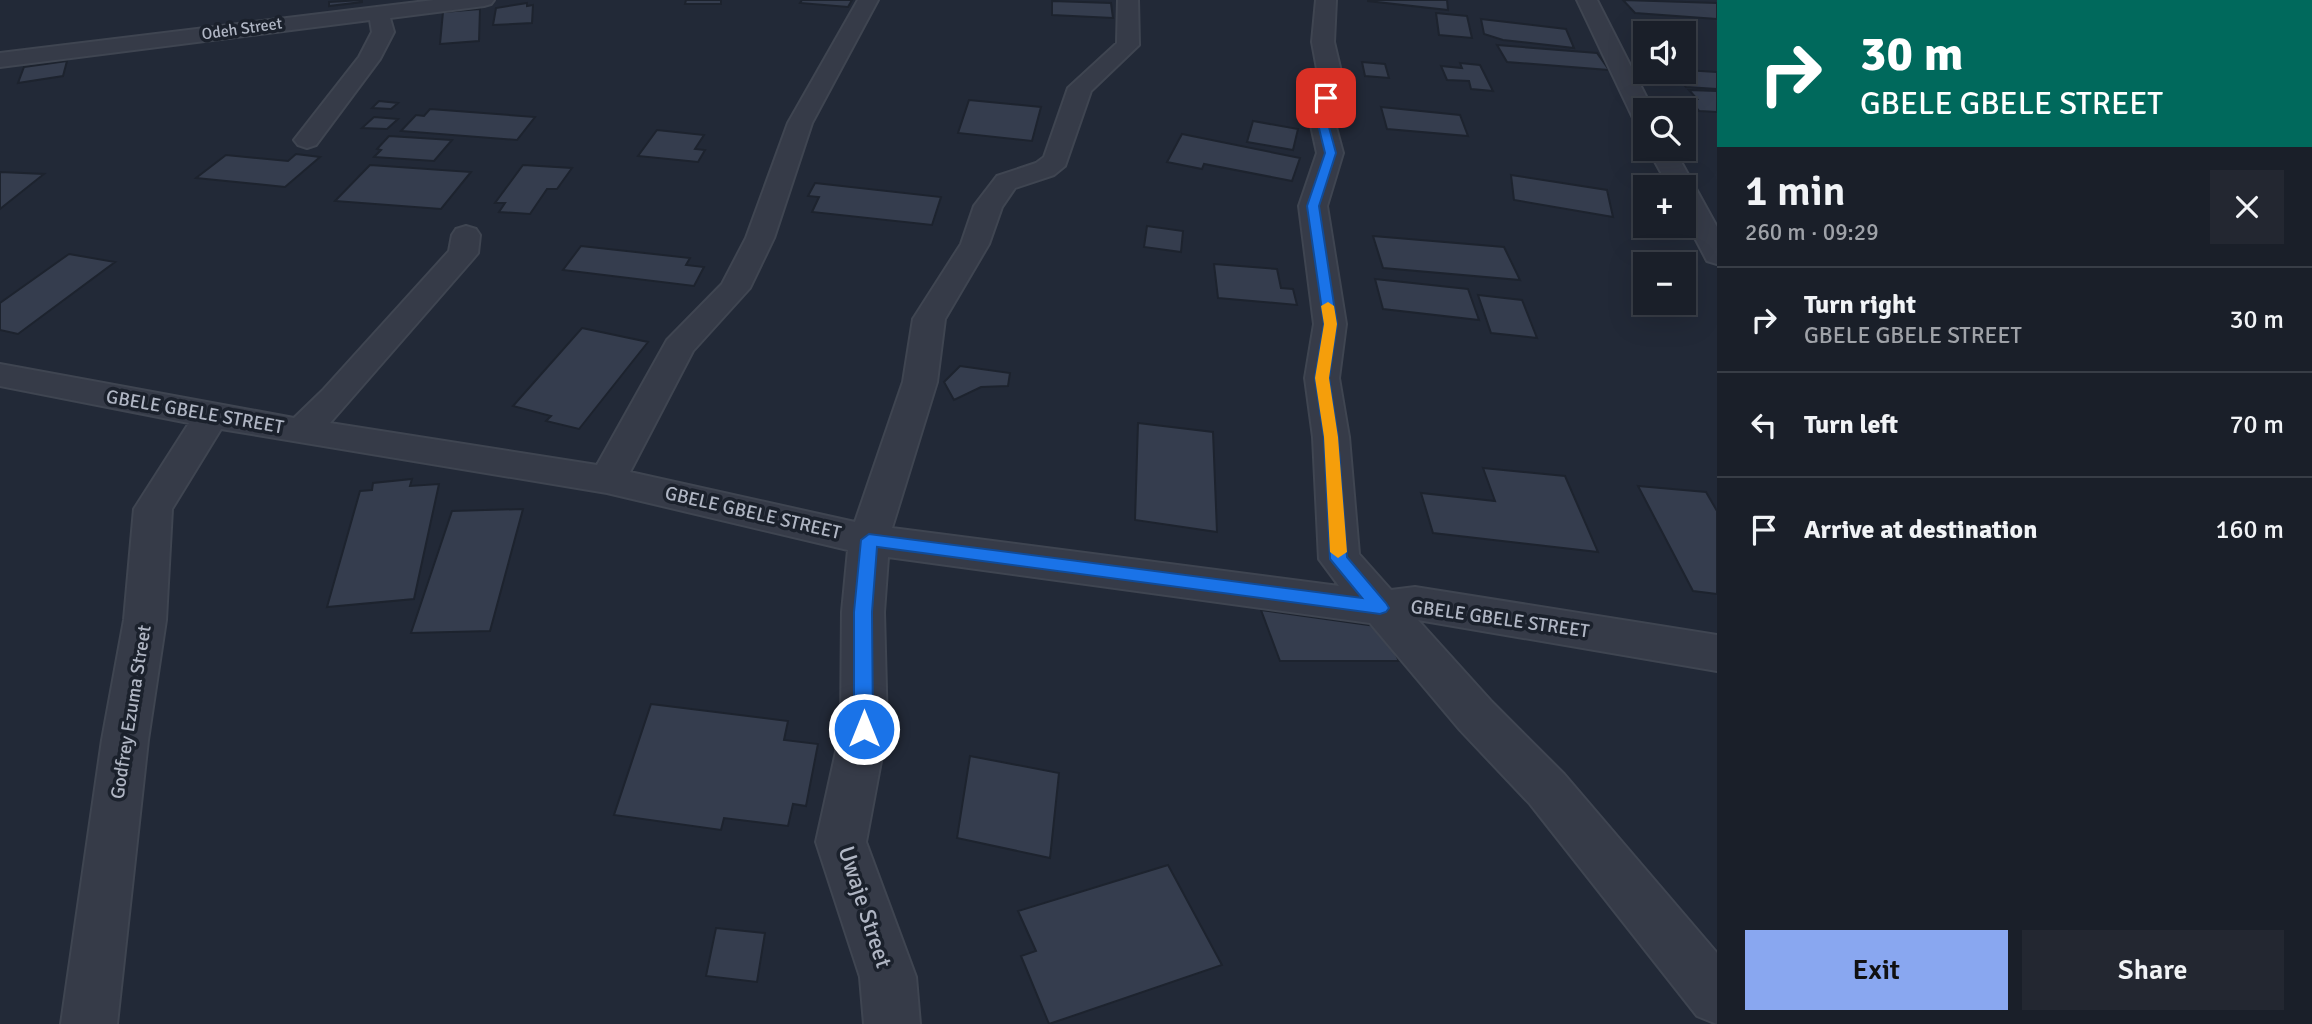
<!DOCTYPE html>
<meta charset="utf-8">
<style>
:root{--surface:#1a1f29;--page:#232731;--text:#f1f3f6;--muted:#9fa2a8;--line:#383d46;--accent:#89a7f0}
body{margin:0;font-family:Signika,sans-serif;background:var(--page);color:var(--text);height:100vh;display:flex;flex-direction:column;font-size:26px;white-space:nowrap}
*{box-sizing:border-box;margin:0}
p{font-size:23px;color:var(--muted)}
.icon{flex:none;width:38px;height:38px;fill:none;stroke:currentColor;stroke-width:2;stroke-linecap:round;stroke-linejoin:round}
.map{position:relative;flex:1;overflow:hidden}
.sheet{display:flex;flex-direction:column;background:var(--surface);width:595px}
.sheet>*{flex:none}
.banner{background:#00695c;color:#fff;overflow:hidden}
.controls{position:absolute;left:1633px;top:21px;display:grid;gap:14px}
.controls a{display:grid;place-items:center;width:63px;height:63px;border-radius:0px;background:var(--surface);box-shadow:0 7px 28px #0002,0 0 0 2px var(--line);font-size:35px}
.pin{position:absolute;display:grid;place-items:center;width:60px;height:60px;color:#fff;margin:-30px;border-radius:14px;box-shadow:0 4px 10px #0006}
.me{position:absolute;width:77px;margin:-38px;rotate:0deg;stroke-linejoin:round;filter:drop-shadow(0 0 5px #0008)}
.turn{display:flex;align-items:center;gap:24px;height:147px;padding:0 28px;font-size:32px}
.turn .icon{width:91px;height:91px;stroke-width:2.5}
.turn b{display:block;font-size:49px;line-height:60px}
.round{display:grid;place-items:center;flex:none;width:74px;height:74px;border-radius:0px;background:var(--page)}
.overview{display:flex;align-items:center;justify-content:space-between;height:119px;padding:0 28px}
h1{font-size:42px;font-weight:600;line-height:52px}
.cta{display:flex;gap:14px;margin-top:auto;padding:14px 28px}
.cta a{flex:1;height:80px;border-radius:0px;background:var(--accent);color:#111;font-size:28px;font-weight:600;line-height:80px;text-align:center}
.cta a+a{background:var(--page);color:var(--text)}
ul{padding:0;list-style:none}
li{display:flex;align-items:center;gap:21px;height:105px;padding:0 28px;border-top:2px solid var(--line)}
li div{flex:1}
li b{display:block;font-size:26px}
li em{font-style:normal}
main{display:flex;flex:1;min-height:0}
.map>svg:first-child{display:block}
.building{fill:#353d4e;stroke:#1d232e;stroke-width:2}
.lines{fill:none;stroke-linecap:round;stroke-linejoin:round}
.minor-casing{stroke:#3f4551;stroke-width:4}
.minor{fill:#363b48;fill-rule:evenodd}
.route{fill:#1a73e8;stroke:#114b97;stroke-width:2}
.slow{fill:#f59e0b}
.labels{text-anchor:middle;dominant-baseline:central;stroke-width:7;stroke-linejoin:round;paint-order:stroke}
.far-street-label{font-size:16px;fill:#b0b6c4;stroke:#1b212c}
.street-label{font-size:19px;fill:#b0b6c4;stroke:#1b212c}
.near-street-label{font-size:23px;fill:#b0b6c4;stroke:#1b212c}
</style>
<main>
<div class="map">
<svg width="1717" height="1024" viewBox="0 0 1717 1024">
<rect width="100%" height="100%" fill="#222937"/>
<!-- building -->
<path class="building" d="M362,0V2L329,6V2Z
M686,0H721V4H685Z
M802,0H852L848,7L800,3Z
M1368,0H1447L1448,10L1368,1Z
M1623,0L1717,3V19L1635,13Z
M1052,1L1111,3L1113,18L1052,15Z
M527,3V6L533,5L532,23L493,25L496,8Z
M480,9L479,41L440,44L443,12Z
M1436,13L1467,16L1472,38L1439,35Z
M1481,19L1566,29L1574,48L1503,40L1484,34Z
M1497,45L1597,53L1609,70L1507,62Z
M67,61L63,76L18,83L24,67Z
M1362,62L1385,64L1389,78L1365,76Z
M1460,63L1480,65L1493,91L1471,89L1469,81L1447,80L1441,66L1462,68Z
M1684,70L1717,72V89L1686,87L1674,72Z
M1689,90L1717,91V112L1699,111L1689,99H1697Z
M969,100L1041,107L1032,141L958,133Z
M379,101L398,103L391,109L372,108Z
M1381,107L1460,115L1468,136L1387,129Z
M430,109L535,117L517,140L401,131L416,115L424,116Z
M374,117L398,119L387,129L362,128Z
M1253,121L1298,129L1293,150L1247,142Z
M657,130L704,135L695,149L705,150L698,162L638,156Z
M1182,134L1300,158L1292,181L1204,164L1202,169L1167,162Z
M389,136L452,140L434,161L374,157L381,150L377,149Z
M296,154L320,157L285,187L196,178L226,155L288,161Z
M370,165L471,172L441,209L335,201Z
M523,165L572,168L557,189H547L530,214L499,212L505,203H495Z
M0,172L44,174L0,209Z
M1511,175L1607,190L1613,217L1514,200Z
M815,183L941,197L932,225L812,212L819,197L808,196Z
M1147,226L1183,231L1181,252L1144,247Z
M1373,236L1504,247L1520,280L1383,268Z
M581,246L690,258L686,265L704,267L694,286L563,270Z
M69,254L115,262L18,334L0,330V303Z
M1214,264L1277,269L1281,288L1293,289L1297,305L1218,298Z
M1375,279L1468,289L1479,320L1383,309Z
M1478,295L1522,300L1537,338L1491,333Z
M582,328L648,342L579,429L546,421L551,416L513,406Z
M960,366L1010,373L1008,386L981,387L954,400L944,382Z
M1138,423L1213,432L1217,532L1135,520Z
M1483,468L1565,476L1598,552L1433,533L1421,493L1495,501Z
M412,479L410,486L439,484L414,599L327,607L360,491L372,490L373,483Z
M1638,486L1706,492L1717,511V594L1693,591Z
M523,509L490,631L411,633L452,511Z
M1261,610L1383,627L1399,661H1280Z
M651,704L788,721L784,740L818,744L806,806L793,804L788,826L724,818L721,830L614,815Z
M970,756L1059,773L1050,858L957,838Z
M1168,865L1222,965L1049,1024L1021,956L1036,951L1018,911Z
M716,928L765,933L757,982L706,976Z"/>
<g class="lines">
<defs>
<path id="minor" d="M434,0H494L491,4L484,6L390,18L394,32L380,59L316,145L307,148L298,145L294,140L359,57L372,32L370,20L0,67V53Z
M858,0H878L812,123L774,238L750,288L693,351L630,472L855,522L903,382L913,319L961,244L974,206L997,176L1036,163L1044,157L1068,88L1117,43L1118,0H1138L1139,45L1091,91L1065,166L1054,175L1015,188L1002,207L989,244L945,319L937,382L892,528L1339,586L1319,559L1313,437L1305,378L1314,324L1299,206L1317,153L1309,116L1319,80L1312,42L1316,0H1336L1334,42L1343,80L1333,116L1343,153L1327,206L1346,324L1339,378L1349,437L1359,554L1391,590L1415,587L1717,635V671L1418,620L1492,702L1564,774L1717,953V1024L1697,1016L1530,804L1460,730L1370,623L888,557L884,612L887,729L866,842L916,977L920,1024H864L860,977L816,842L841,729L842,612L848,550L607,493L221,429L172,509L166,620L148,740L117,1024H61L102,740L124,620L134,509L189,423L0,386V364L294,418L322,391L449,251L452,235L456,229L466,226L476,229L480,235L478,253L473,259L330,423L597,465L667,340L722,284L746,238L788,123Z
M1577,0H1597L1653,110H1645V125L1636,123L1633,118Z
M1648,149H1674L1717,227V264L1707,261L1684,217V187H1669Z"/>
</defs>
<!-- minor casing -->
<use href="#minor" class="minor-casing"/>
<!-- minor -->
<use href="#minor" class="minor"/>
</g>
<!-- route -->
<path class="route" d="M1326,95L1331,98L1326,116L1336,153L1319,206L1337,324L1329,378L1338,437L1347,557L1386,603L1389,608L1386,612L1380,614L877,547L872,612L873,729L871,735L864,737L857,735L854,729V612L861,540L869,534L1362,598L1330,559L1324,437L1315,378L1324,324L1307,206L1325,153L1316,116L1321,98Z"/>
<!-- slow -->
<path class="slow" d="M1328,302L1334,306L1337,324L1329,378L1338,437L1347,552L1338,558L1330,552L1324,437L1315,378L1324,324L1321,306Z"/>
<g class="labels">
<!-- far-street labels -->
<g class="far-street-label">
<text transform="translate(242 29) rotate(-8)">Odeh Street</text>
</g>
<!-- street labels -->
<g class="street-label">
<text transform="translate(195 412) rotate(10)">GBELE GBELE STREET</text>
<text transform="translate(753 513) rotate(13)">GBELE GBELE STREET</text>
<text transform="translate(1500 619) rotate(8)">GBELE GBELE STREET</text>
<text transform="translate(131 712) rotate(-81)">Godfrey Ezuma Street</text>
</g>
<!-- near-street labels -->
<g class="near-street-label">
<text transform="translate(865 907) rotate(72)">Uwaje Street</text>
</g>
</g>
</svg>
<div class="controls">
<a><svg class="icon" aria-label="sound" viewBox="0 0 24 24"><path d="M4 9h4l5-4v14l-5-4H4zM17 9q2 3 0 6"/></svg></a>
<a><svg class="icon" aria-label="search" viewBox="0 0 24 24"><circle cx="10" cy="10" r="6"/><path d="M15 15l6 6"/></svg></a>
<a>+</a>
<a>−</a>
</div>
<div class="pin" style="left:1326px;top:98px;background:#d93025"><svg class="icon" aria-label="arrive" viewBox="0 0 24 24"><path d="M6 21V4h12l-3 4 3 4H6"/></svg></div>
<svg class="me" style="left:864px;top:729px" viewBox="-20 -20 40 40"><circle r="17" fill="#1a73e8" stroke="#fff" stroke-width="3"/><path d="M0-11L8 9 0 5-8 9z" fill="#fff"/></svg>
</div>
<section class="sheet">
<div class="banner">
<div class="turn"><svg class="icon" aria-label="right" viewBox="0 0 24 24"><path d="M7 20v-9h11M14 6l5 5-5 5"/></svg><div><b>30 m</b>GBELE GBELE STREET</div></div>
</div>
<div class="overview"><div><h1>1 min</h1><p>260 m · 09:29</p></div><a class="round"><svg class="icon" aria-label="close" viewBox="0 0 24 24"><path d="M6 6l12 12M18 6L6 18"/></svg></a></div>
<ul>
<li><svg class="icon" aria-label="right" viewBox="0 0 24 24"><path d="M7 20v-9h11M14 6l5 5-5 5"/></svg><div><b>Turn right</b><p>GBELE GBELE STREET</p></div><em>30 m</em></li>
<li><svg class="icon" aria-label="left" viewBox="0 0 24 24"><path d="M17 20v-9H6M10 6l-5 5 5 5"/></svg><div><b>Turn left</b></div><em>70 m</em></li>
<li><svg class="icon" aria-label="arrive" viewBox="0 0 24 24"><path d="M6 21V4h12l-3 4 3 4H6"/></svg><div><b>Arrive at destination</b></div><em>160 m</em></li>
</ul>
<div class="cta"><a>Exit</a><a>Share</a></div>
</section>
</main>
